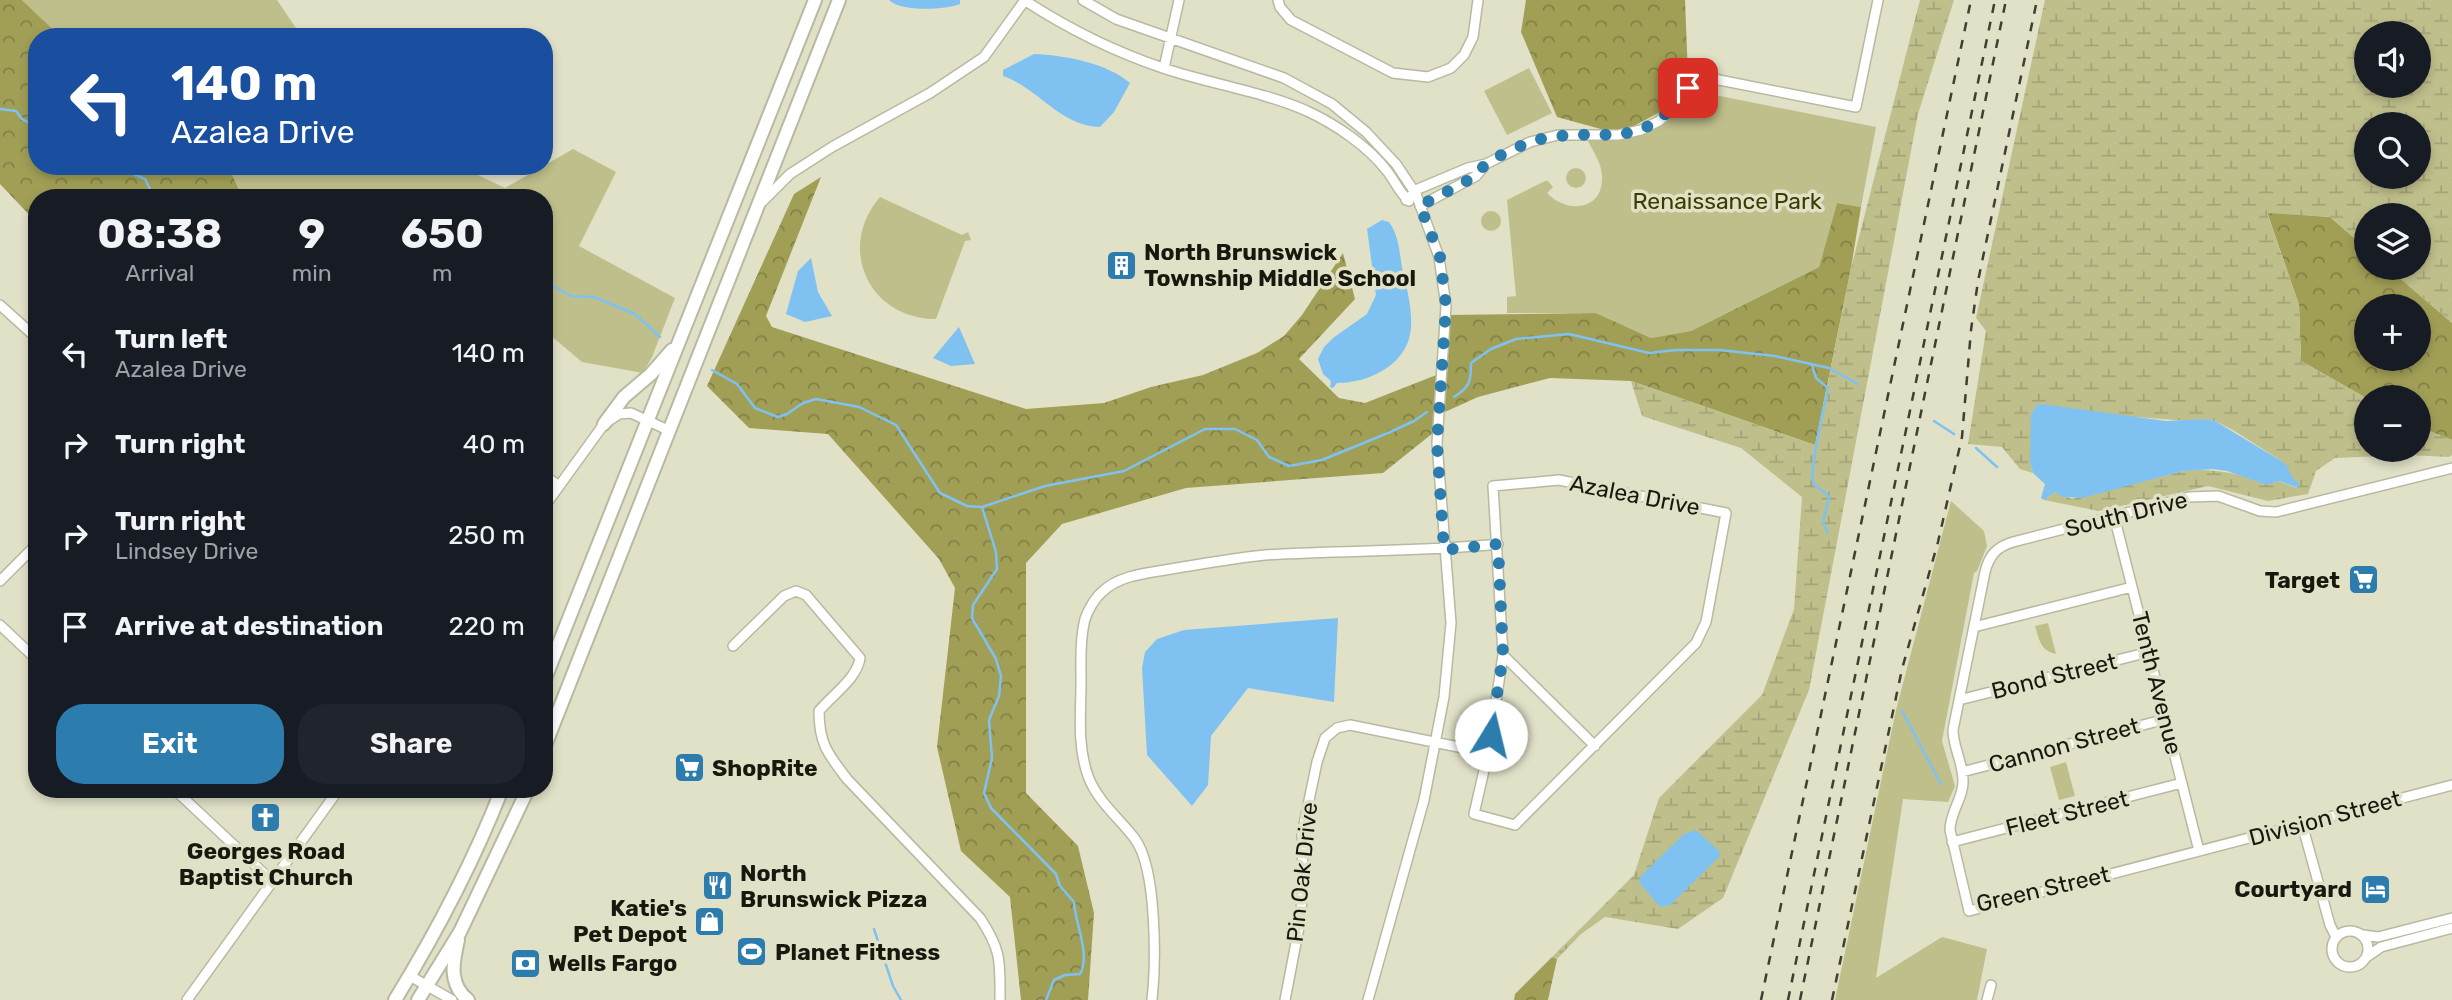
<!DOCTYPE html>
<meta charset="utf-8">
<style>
:root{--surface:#171b24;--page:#20242c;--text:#f1f3f6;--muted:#9ea1a6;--accent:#2c7cae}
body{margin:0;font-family:Rubik,sans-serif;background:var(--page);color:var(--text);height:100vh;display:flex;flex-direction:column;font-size:26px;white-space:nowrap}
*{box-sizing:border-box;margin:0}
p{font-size:23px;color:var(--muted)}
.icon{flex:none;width:38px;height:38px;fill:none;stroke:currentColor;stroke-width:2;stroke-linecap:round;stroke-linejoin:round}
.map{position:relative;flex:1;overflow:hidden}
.drawer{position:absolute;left:28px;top:189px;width:525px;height:609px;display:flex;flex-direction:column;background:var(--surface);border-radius:28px;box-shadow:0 4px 10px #0003}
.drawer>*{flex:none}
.banner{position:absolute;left:28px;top:28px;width:525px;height:147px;border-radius:28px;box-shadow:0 4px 10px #0003;background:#1a4fa0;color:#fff;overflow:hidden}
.fabs{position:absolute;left:2354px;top:21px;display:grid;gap:14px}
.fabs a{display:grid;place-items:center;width:77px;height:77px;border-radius:50%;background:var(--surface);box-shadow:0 4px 10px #0003;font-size:35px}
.pin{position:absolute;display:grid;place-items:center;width:60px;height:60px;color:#fff;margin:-30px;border-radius:14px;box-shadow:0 4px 10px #0006}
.me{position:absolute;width:77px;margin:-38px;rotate:9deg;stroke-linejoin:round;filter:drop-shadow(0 0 5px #0008)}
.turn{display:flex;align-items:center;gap:24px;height:147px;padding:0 28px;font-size:32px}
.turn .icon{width:91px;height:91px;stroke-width:2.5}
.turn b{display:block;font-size:49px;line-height:60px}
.eta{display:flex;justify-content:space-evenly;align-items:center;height:119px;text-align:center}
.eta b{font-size:42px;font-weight:700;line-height:49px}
.primary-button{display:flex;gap:14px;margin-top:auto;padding:14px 28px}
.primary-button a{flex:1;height:80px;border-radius:28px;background:var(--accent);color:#fff;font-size:28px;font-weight:700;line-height:80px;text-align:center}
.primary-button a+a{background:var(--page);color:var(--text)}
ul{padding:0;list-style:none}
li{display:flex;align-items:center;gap:21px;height:91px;padding:0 28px}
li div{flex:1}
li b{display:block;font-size:26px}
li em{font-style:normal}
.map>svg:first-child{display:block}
.green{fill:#bfbf8c}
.forest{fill:url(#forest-crowns);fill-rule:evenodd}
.wetland{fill:url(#wetland-marsh);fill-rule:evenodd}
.water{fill:#7fc2f1}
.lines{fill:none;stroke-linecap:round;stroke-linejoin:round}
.stream{stroke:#7fc2f1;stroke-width:2.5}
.minor-casing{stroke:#b8b9a0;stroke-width:12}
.highway-casing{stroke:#b8b9a0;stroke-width:16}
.minor{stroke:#fff;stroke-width:9}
.highway{stroke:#fff;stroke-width:12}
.rail{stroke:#3f3f32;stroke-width:2.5;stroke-dasharray:9 9;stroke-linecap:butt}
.route{stroke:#2c7cae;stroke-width:12;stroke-dasharray:0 21.6}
.labels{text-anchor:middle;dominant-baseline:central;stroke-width:7;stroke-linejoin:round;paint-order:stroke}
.park-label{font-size:23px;fill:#3d3c00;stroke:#e1e1c8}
.poi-label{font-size:23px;font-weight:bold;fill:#18180f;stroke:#e1e1c8;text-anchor:start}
.street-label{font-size:23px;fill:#18180f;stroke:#e1e1c8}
</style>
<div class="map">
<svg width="2452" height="1000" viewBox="0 0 2452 1000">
<defs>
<pattern id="forest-crowns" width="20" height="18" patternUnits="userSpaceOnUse" patternTransform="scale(1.75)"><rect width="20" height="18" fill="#a19f56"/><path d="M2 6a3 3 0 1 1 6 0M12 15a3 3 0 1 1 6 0" fill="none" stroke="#828146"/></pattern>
<pattern id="wetland-marsh" width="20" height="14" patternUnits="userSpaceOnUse" patternTransform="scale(1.75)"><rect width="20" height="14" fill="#bfbf8c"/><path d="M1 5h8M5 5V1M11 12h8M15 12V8" fill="none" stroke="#a3a378"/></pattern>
</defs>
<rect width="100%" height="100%" fill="#e1e1c8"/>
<!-- green -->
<path class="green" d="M22,0H277L302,37H61Z
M1529,68L1552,113L1507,135L1484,91Z
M1698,95L1720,96L1876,127L1861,207L1837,203L1819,267L1691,331L1651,338L1596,313H1507V297L1516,296L1507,200L1545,181H1548L1553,187L1547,193C1567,214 1603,211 1602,177C1602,164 1594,153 1588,141C1642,141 1659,129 1698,95Z
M573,149L616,172L579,246L675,298L652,357L643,373L582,362L544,330V198H243L228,166H459L505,188Z
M1566 178a10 10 0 1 1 20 0a10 10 0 1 1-20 0Z
M880,197L962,235L968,232L971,240L965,241L936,319C869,319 836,248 880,197Z
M1481 221a10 10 0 1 1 20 0a10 10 0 1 1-20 0Z
M1951,501L1984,531L1987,546L1977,571L1974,573L1942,741L1955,786L1948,802L1903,799L1876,978L1942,937L1987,949L1977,1000H1835L1896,710Z
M2048,623L2056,654C2041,651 2039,640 2035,626Z
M2066,762L2075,796L2059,800L2050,767Z"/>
<!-- forest -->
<path class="forest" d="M0,0H22L61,37H37V166H228L243,198H37V223L0,184Z
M1526,0H1685L1688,76L1662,111L1619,134L1557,117L1521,32Z
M821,177L766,316L772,327L1026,409L1104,403L1151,387L1203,375L1257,353L1284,336L1302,315L1343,253L1355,299L1299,359L1339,398L1365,403L1444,372L1446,315L1596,313L1651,338L1691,331L1819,267L1837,203L1861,207L1851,268L1815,445L1631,381L1550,378L1478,397L1436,416L1438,429L1383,473L1186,488L1062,524L1026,563V793L1078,846L1094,913L1088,1000H1021L1010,897L961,851L937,747L955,588L939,559L828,434L749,428L707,386L794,194Z
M2267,212L2330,217L2366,248V268H2388L2452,323V440L2419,427L2418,397L2366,398L2301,361L2299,305ZM2366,306H2418V359H2366Z
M1552,957L1557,959L1548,1000H1514L1515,994Z"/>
<!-- wetland -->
<path class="wetland" d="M1920,0H1954L1918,114L1809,690L1723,898L1678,929L1605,917L1581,934L1557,959L1552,957L1634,875L1659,798L1762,695L1794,609L1802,497L1741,448L1642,416L1631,381L1815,445L1851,268Z
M2045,0H2452V323L2388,268H2418V215H2366V248L2330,217L2267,213L2299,305L2301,361L2366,398V450H2418L2419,427L2452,440V455L2449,457L2407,455L2335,458L2316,471L2308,494L2268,501L2208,486L2099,511L2044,500L2055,492L2072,499L2183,471C2215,467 2243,476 2274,483L2278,481L2297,488L2283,462L2233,430L2215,421L2206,419L2187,421L2137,417L2030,463L2033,473L2020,469L2002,447L1968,444L1986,331L1976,318ZM2366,33H2418V86H2366ZM2366,124H2418V177H2366Z"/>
<!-- water -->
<path class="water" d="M889,0H960V4C945,10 900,12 889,0Z
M1034,54C1064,55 1107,63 1130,83L1114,112L1100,127C1061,127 1038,88 1003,76V70Z
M1382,220L1389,222C1399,236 1399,250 1402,267C1407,289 1416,321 1408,342C1397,370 1364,383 1337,383L1333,388L1330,387L1331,381L1323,374L1318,359L1324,347L1333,338L1367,314L1376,295L1367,229Z
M811,258L818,292L832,316L805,322L786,314L798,271Z
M959,327L975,364L951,366L933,358Z
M2042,404L2166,421L2206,419L2215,421L2283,462L2289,468V473L2300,485L2298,488L2279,481L2267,485L2227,471L2213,469L2183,471L2082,498L2063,497L2055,492L2044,500L2041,498L2045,484L2033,473L2030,463L2031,414L2037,405Z
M1338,618L1334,702L1248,688L1211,736L1208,785L1192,806L1147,755L1142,668L1145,652L1157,639L1184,630Z
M1696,830L1720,852V856L1670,905L1660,907L1639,882L1641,876L1684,834Z"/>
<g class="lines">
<!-- stream -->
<path class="stream" d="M0,109L16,111L22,119L37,127
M114,166L145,179L152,193L161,198
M544,281L571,296L594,297L635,314L660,337
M1812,365L1816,378L1828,388C1825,405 1809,469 1813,482C1815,488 1825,491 1829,497L1823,522L1828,533
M712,370L737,384L755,408L778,417L787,414L803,403L816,399L859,407L896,425L940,493L967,506L982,507L1045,486L1124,471L1205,429H1235L1257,440L1269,457L1289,466L1322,460L1388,433L1414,421L1427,412
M1454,397C1470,387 1471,381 1471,363L1491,349L1516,339L1569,334L1649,353L1676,350H1719L1775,356L1829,368L1858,384
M1934,421L1954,434
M1976,448L1997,467
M982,507L996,552L997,569L973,605L972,618L996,659L1001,676L999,696L989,720L992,758L984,793L991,808L1056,874L1060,886L1074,902C1075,924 1091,954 1080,974L1065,975L1054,980L1046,1000
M1902,711L1941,784
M874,929L893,986L901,1000"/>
<defs>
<path id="minor" d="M1024,0C1067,28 1115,52 1163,68C1210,84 1261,91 1307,111C1335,124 1368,146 1387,171C1395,181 1400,194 1409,201
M1083,0L1116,19L1284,78L1332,104L1366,132L1396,164L1416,194L1439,257L1446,306L1437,443L1451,623L1444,697L1424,800L1368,1000
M1278,0L1280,7L1291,20L1393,73L1428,77L1451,68L1464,55L1473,37L1478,0
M1164,68L1179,0
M1406,200L1418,189L1468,168L1486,164L1530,142L1558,135H1618L1641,130L1659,121L1674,108L1695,81L1704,77L1856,107L1878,0
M762,202L790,174L832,147L930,93L984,57L1025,0
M1420,206L1476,176L1486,164
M0,305L31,333
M2452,468L2276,512L2260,511L2218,496L2189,497L2013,542C1996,547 1989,556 1985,572L1953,730C1953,747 1963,763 1963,780C1964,797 1950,812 1950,830L1969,911L2452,785
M544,475L559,486
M1559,480L1726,513L1706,622L1696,643L1515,825L1474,814L1488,753L1503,655L1493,486Z
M544,507L604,424L619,414L631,413L670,431
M2114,516L2199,851
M0,581L37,544
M0,625L37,660
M1974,627L2132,587
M733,646L784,596L796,591L806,595L860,658C857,679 832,695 819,711C819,744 828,754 847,779L980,918C1002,951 1000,962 1000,1000
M1503,655L1595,746
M1959,700L2149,652
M1962,772L2166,719
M174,789L273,882
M2302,824L2330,925L2336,937
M1952,842L2182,783
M2332 949a18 18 0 1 1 36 0a18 18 0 1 1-36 0Z
M2363,935L2378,937L2452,918
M2368,956L2381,947L2452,928
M410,976L452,1000
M187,1000L339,789
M1152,1000C1156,963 1157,869 1135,839C1120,819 1097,801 1088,776C1077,745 1081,714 1081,682C1081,661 1080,639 1085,619C1088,610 1095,598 1102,592C1119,575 1148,573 1171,569C1202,564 1234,558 1265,555C1343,550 1420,552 1498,544
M1285,1000L1300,922L1303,886L1302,834L1317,762L1325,738L1337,728L1350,725L1488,753
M1987,1000L1991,985"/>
<path id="highway" d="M604,424L624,397L651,374L672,350
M544,681L815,0
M544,748L839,0
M458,940C453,962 448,984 468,1000
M395,1000C436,933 473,863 502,789
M418,1000L460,932L528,789"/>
</defs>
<!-- minor casing -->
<use href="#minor" class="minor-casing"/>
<!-- highway casing -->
<use href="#highway" class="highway-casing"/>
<!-- minor -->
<use href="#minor" class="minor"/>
<!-- highway -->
<use href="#highway" class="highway"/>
<!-- rail -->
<path class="rail" d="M1761,1000L1971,0
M1788,1000L1995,0
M1800,1000L2006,0
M1832,1000L1902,669L1938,542L1962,437L1971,330L1978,281L2037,0"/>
</g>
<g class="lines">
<!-- route -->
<path class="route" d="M1491,735L1503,655L1498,544L1444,550L1437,443L1446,306L1440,257L1420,206C1437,196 1456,188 1473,177C1478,174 1480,170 1484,166C1493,158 1521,145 1533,141C1601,122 1637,160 1688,88"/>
</g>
<!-- icons -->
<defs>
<symbol id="building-square" viewBox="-11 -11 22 22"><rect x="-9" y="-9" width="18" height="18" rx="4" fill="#2c7cae" stroke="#e1e1c8"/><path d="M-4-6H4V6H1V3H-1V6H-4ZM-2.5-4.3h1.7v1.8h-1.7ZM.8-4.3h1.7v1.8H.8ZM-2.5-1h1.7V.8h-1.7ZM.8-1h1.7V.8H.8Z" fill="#fff"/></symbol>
<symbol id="supermarket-square" viewBox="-11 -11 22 22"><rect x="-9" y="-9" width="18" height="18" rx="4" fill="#2c7cae" stroke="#e1e1c8"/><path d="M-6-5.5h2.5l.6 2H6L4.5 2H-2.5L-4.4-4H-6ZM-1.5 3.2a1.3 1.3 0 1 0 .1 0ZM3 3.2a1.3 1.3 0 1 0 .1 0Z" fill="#fff"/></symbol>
<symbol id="church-square" viewBox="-11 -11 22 22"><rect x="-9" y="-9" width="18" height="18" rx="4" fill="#2c7cae" stroke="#e1e1c8"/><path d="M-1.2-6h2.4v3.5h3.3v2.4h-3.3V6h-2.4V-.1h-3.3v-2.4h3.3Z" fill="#fff"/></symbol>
<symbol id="restaurant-square" viewBox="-11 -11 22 22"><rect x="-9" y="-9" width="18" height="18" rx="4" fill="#2c7cae" stroke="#e1e1c8"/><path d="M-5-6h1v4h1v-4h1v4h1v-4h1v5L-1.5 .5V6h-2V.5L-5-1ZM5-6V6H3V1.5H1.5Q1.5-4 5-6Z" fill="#fff"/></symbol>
<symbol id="hotel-square" viewBox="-11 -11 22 22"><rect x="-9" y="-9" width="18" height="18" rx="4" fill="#2c7cae" stroke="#e1e1c8"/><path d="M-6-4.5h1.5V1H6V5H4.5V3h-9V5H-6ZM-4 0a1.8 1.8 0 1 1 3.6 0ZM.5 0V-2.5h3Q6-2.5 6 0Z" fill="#fff"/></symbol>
<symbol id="shop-square" viewBox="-11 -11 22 22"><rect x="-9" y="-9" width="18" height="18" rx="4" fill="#2c7cae" stroke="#e1e1c8"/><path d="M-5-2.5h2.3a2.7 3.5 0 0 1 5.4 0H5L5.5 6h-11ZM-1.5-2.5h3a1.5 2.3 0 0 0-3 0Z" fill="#fff"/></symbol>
<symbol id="stadium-square" viewBox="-11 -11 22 22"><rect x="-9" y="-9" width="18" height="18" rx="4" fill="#2c7cae" stroke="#e1e1c8"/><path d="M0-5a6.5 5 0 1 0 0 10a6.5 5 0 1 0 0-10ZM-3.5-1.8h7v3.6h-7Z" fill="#fff"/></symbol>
<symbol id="bank-square" viewBox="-11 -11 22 22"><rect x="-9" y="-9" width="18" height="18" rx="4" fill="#2c7cae" stroke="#e1e1c8"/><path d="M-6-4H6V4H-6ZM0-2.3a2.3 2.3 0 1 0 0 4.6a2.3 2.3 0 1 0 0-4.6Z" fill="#fff"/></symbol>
</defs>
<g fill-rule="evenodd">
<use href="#building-square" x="1104" y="248" width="35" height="35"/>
<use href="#supermarket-square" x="2346" y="562" width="35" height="35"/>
<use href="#supermarket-square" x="672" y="750" width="35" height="35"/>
<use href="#church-square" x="248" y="800" width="35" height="35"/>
<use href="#restaurant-square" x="700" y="868" width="35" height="35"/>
<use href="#hotel-square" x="2358" y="872" width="35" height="35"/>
<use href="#shop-square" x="692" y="904" width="35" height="35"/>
<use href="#stadium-square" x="734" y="934" width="35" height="35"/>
<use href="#bank-square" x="508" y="946" width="35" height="35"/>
</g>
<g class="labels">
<!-- park labels -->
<g class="park-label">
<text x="1727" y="201">Renaissance Park</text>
</g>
<!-- poi labels -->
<g class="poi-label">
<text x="1144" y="252">North Brunswick<tspan x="1144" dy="26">Township Middle School</tspan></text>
<text x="2340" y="580" text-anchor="end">Target</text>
<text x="712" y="768">ShopRite</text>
<text x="266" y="851" text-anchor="middle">Georges Road<tspan x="266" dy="26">Baptist Church</tspan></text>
<text x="740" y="873">North<tspan x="740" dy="26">Brunswick Pizza</tspan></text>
<text x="2352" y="889" text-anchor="end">Courtyard</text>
<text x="687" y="908" text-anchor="end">Katie's<tspan x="687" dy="26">Pet Depot</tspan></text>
<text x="775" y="952">Planet Fitness</text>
<text x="548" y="963">Wells Fargo</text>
</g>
<!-- street labels -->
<g class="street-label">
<text transform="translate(1635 495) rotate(11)">Azalea Drive</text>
<text transform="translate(2126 514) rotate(-14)">South Drive</text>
<text transform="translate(2054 676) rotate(-14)">Bond Street</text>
<text transform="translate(2157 683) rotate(76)">Tenth Avenue</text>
<text transform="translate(2064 745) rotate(-15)">Cannon Street</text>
<text transform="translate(2067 813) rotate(-14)">Fleet Street</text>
<text transform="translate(2325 818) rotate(-15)">Division Street</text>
<text transform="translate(1302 872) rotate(-84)">Pin Oak Drive</text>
<text transform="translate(2043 889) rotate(-13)">Green Street</text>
</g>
</g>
</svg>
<div class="fabs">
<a><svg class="icon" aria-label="sound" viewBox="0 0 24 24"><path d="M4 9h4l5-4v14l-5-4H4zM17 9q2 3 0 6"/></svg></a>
<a><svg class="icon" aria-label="search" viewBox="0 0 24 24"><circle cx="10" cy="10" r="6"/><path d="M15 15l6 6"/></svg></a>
<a><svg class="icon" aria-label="layers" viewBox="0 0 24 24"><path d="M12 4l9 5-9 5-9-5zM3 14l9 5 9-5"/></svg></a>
<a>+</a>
<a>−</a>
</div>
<div class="pin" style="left:1688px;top:88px;background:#d93025"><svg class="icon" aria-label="arrive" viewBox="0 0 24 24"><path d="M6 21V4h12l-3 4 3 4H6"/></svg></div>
<svg class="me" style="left:1491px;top:735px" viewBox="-20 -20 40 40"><circle r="19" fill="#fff"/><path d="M0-13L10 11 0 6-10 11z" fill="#2c7cae"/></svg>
<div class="banner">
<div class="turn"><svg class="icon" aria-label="left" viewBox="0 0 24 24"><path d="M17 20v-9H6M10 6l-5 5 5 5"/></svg><div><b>140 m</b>Azalea Drive</div></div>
</div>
<section class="drawer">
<div class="eta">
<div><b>08:38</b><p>Arrival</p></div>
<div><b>9</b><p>min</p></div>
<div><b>650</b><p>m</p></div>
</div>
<ul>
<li><svg class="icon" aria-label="left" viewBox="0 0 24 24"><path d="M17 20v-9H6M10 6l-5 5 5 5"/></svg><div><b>Turn left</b><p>Azalea Drive</p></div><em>140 m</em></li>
<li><svg class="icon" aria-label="right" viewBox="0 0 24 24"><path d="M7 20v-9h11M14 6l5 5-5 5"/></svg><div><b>Turn right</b></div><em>40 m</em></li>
<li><svg class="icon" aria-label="right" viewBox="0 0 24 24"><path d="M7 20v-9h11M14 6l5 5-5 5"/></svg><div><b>Turn right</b><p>Lindsey Drive</p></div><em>250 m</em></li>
<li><svg class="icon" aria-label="arrive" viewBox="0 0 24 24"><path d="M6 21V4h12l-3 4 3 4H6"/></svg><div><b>Arrive at destination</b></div><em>220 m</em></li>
</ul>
<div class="primary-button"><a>Exit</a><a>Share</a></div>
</section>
</div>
